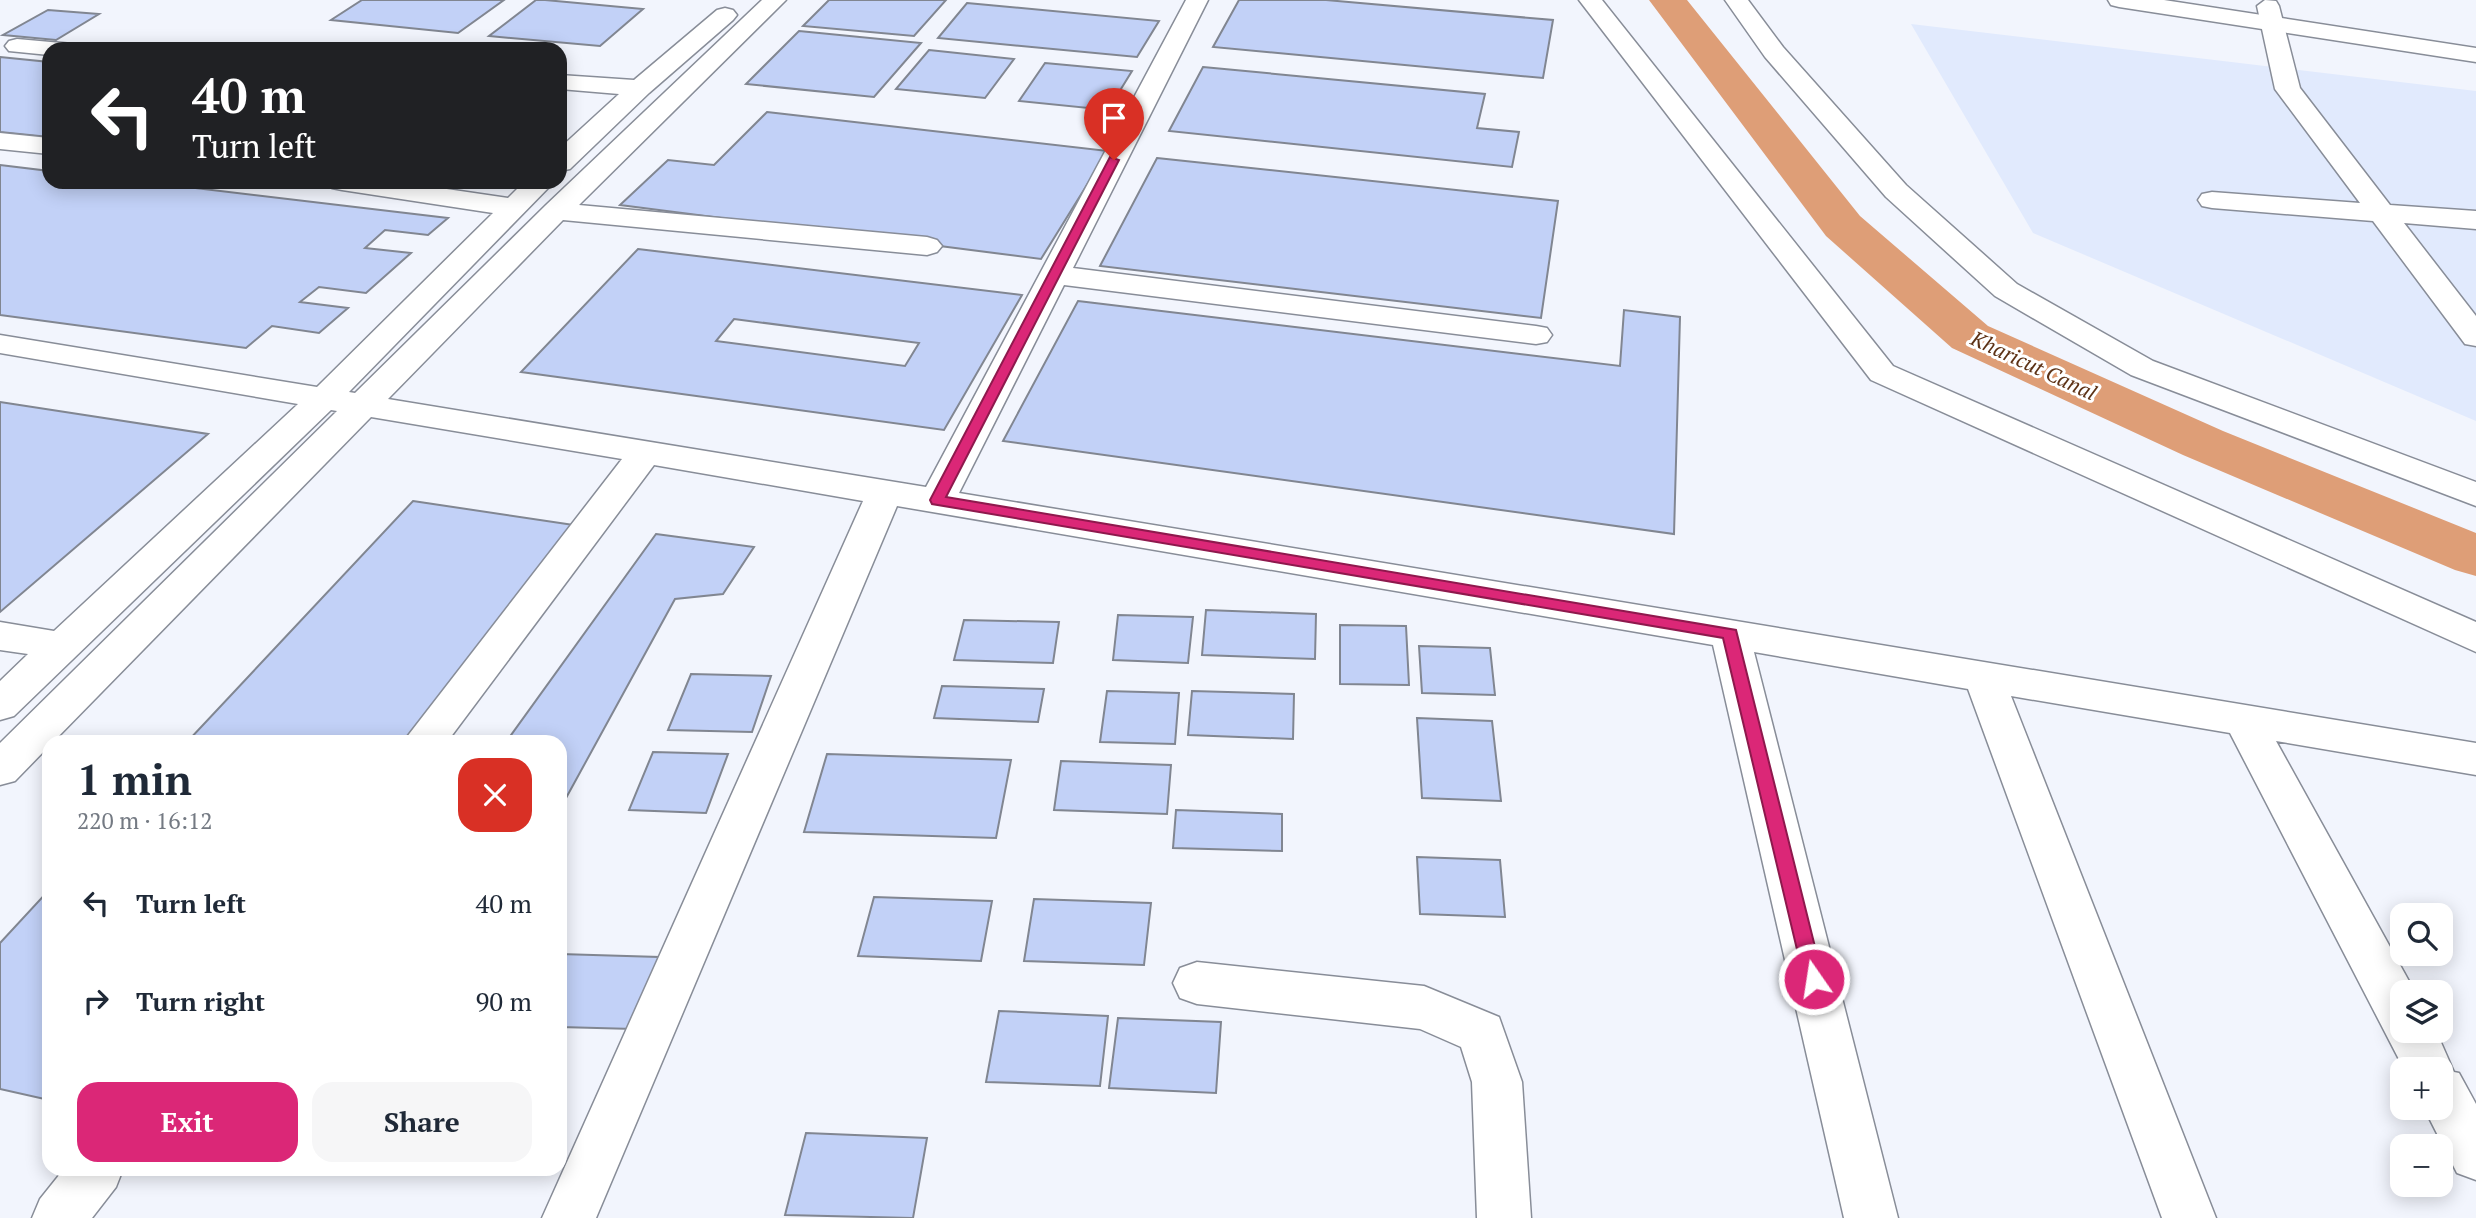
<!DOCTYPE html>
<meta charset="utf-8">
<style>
:root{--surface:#fff;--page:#f6f6f7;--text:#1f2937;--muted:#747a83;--accent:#db2777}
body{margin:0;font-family:"PT Serif",serif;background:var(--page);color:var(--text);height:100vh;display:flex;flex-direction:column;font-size:26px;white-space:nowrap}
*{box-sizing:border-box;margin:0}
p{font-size:23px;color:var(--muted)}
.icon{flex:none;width:38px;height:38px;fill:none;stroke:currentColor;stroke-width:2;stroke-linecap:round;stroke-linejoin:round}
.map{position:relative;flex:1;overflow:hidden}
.panel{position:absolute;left:42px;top:735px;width:525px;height:441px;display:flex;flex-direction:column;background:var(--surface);border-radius:21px;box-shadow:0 4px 18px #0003}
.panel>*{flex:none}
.top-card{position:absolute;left:42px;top:42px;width:525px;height:147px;border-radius:21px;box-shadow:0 4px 18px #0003;background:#202124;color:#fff;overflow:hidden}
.fabs{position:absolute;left:2390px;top:903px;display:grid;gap:14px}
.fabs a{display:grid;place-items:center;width:63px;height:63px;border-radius:14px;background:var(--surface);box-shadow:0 4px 18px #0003;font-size:35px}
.pin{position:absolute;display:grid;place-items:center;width:60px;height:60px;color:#fff;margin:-72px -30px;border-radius:50% 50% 50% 0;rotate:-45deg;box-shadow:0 0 7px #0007}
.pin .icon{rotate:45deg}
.me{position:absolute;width:77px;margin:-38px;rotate:347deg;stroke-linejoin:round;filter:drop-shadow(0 0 5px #0008)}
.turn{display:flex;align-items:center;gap:24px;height:147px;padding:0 35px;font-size:32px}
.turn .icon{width:91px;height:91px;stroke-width:2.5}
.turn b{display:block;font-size:49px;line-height:60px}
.round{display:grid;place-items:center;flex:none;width:74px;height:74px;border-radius:21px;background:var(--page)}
.overview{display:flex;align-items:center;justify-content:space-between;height:119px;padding:0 35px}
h1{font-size:42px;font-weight:700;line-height:52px}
.action{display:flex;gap:14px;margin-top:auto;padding:14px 35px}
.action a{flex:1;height:80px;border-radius:21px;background:var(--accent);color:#fff;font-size:28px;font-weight:700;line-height:80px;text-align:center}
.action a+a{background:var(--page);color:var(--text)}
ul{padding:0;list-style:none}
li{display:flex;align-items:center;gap:21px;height:98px;padding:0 35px}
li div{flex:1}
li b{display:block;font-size:26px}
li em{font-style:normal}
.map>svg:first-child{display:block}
.built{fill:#e1eafd}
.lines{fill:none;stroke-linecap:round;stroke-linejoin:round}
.canal{fill:#de9e77;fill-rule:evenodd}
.building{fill:#c2d1f7;stroke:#818691;stroke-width:2;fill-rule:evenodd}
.minor-casing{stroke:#888d98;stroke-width:3}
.major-casing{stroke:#888d98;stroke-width:3}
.minor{fill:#fff;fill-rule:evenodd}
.major{fill:#fff;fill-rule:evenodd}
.route{fill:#db2777;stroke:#8e194d;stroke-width:2}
.labels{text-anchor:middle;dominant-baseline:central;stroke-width:6;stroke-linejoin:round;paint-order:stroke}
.water-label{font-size:21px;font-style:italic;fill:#5d3216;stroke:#fff}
</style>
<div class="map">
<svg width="2476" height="1218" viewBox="0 0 2476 1218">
<rect width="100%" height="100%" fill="#f2f5fd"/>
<!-- built -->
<path class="built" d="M1911,24L2476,91V421L2033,233Z"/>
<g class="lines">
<!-- canal -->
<path class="canal" d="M1649,0H1687L1860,216L1988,326L2223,431L2476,533V576L2455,570L2183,455L1952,348L1826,236Z"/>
</g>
<!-- building -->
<path class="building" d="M362,0H504L458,33L331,20Z
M536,0H545L643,9L600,46L489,36Z
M829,0H946L914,36L803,26Z
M1239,0H1326L1553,20L1543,78L1213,47Z
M967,3L1159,21L1137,57L938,38Z
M48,10L99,14L56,40L3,35Z
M799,31L921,43L874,97L746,84Z
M929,50L1014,59L985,98L896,89Z
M0,57L49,62V137L0,132Z
M1045,63L1132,71L1108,110L1019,101Z
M1203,67L1485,94L1477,128L1519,132L1512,167L1169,131Z
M767,112L1108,151L1041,259L620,205L668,160L714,165Z
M1157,158L1558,201L1541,318L1100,266Z
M0,165L49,171V182H145L448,218L428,235L385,230L365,248L411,253L366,293L319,287L300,302L348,308L319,333L272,326L246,348L0,315Z
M638,249L1022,295L944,430L521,372ZM734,319L919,343L905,366L716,341Z
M1078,301L1620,366L1624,310L1680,317L1674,534L1003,441Z
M0,402L208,434L0,612Z
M413,501L587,527L418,742H187Z
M656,534L754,547L723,594L675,599L560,809V742H506Z
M1206,610L1316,614L1315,659L1202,655Z
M1118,615L1193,617L1188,663L1113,660Z
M964,620L1059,622L1053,663L954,660Z
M1340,625L1406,626L1409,685L1340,684Z
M1419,646L1490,648L1495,695L1422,693Z
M691,674L771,676L752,732L668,730Z
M942,686L1044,689L1038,722L934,718Z
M1107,691L1179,693L1175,744L1100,742Z
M1192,691L1294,694L1293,739L1188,735Z
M1417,718L1492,721L1501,801L1422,798Z
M653,752L728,754L706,813L629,810Z
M827,754L1011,760L996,838L804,832Z
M1061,761L1171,765L1167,814L1054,810Z
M1176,810L1282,814V851L1173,848Z
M1417,857L1500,860L1505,917L1420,914Z
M49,890V1100L0,1089V943Z
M874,897L992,901L981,961L858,956Z
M1034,899L1151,903L1144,965L1024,961Z
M560,954L659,957L634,1029L560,1027Z
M999,1011L1108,1016L1100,1086L986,1082Z
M1118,1018L1221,1022L1216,1093L1109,1088Z
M806,1133L927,1138L913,1218L785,1215Z"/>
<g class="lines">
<defs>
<path id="minor" d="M762,0H786L579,205L927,237L937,240L942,246L937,252L927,255L563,220L388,399L926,487L1186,0H1208L1073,268L1536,326L1547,328L1552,335L1547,342L1536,344L1064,285L959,493L2476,743V775L2276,741L2415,992H2403V1031H2436L2454,1072L2459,1073L2476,1104V1180L2457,1173L2424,1108H2441V1069H2404L2230,733L2011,696L2216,1218H2162L1968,689L1754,652L1898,1218H1844L1713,645L897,506L596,1218H542L863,501L654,465L447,742H403L622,459L371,417L53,742H49V746L15,781L0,785V743L337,411L331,410L14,716L0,720V681L28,654L0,650V622L54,631L298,404L0,353V335L317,387L493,213L342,190L332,188L328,182H399L508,198L524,182H554L349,392L355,393L546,205Z
M1579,0H1602L1893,366L2476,622V652L1871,380Z
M1725,0H1748L1783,47L1906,185L2017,284L2153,361L2476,482V506L2131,375L1995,296L1886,197L1765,57Z
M2265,0L2276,1L2279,6L2300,88L2390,205L2476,211V229L2404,223L2476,316V346L2465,344L2373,221L2212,208L2202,206L2198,200L2202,194L2212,192L2360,203L2275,89L2257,6Z
M725,8L733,10L737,15L733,20L649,93L570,169L560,171V148L619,94L560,89V75L634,80L717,10Z
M17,39L73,44L77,49H49V55L9,51L5,46L9,41Z
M0,133L49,138V154L0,149Z
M1197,962L1424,986L1499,1017L1522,1082L1531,1218H1477L1472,1082L1461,1047L1420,1029L1197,1004L1180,998L1173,983L1180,968Z
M64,1169H123L116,1187L92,1218H32L40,1199Z"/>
<path id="major" d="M2108,0H2164L2476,48V62L2119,7L2111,5Z"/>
</defs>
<!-- minor casing -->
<use href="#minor" class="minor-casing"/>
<!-- major casing -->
<use href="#major" class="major-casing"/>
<!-- minor -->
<use href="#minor" class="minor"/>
<!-- major -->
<use href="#major" class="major"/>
</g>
<!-- route -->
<path class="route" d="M1110,157L1119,160L946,497L1736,630L1823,979L1821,985L1814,988L1806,985L1804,979L1723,638L932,504L930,500Z"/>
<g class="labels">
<!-- water labels -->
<g class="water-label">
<text transform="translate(2034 365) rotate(25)">Kharicut Canal</text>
</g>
</g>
</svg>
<div class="fabs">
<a><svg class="icon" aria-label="search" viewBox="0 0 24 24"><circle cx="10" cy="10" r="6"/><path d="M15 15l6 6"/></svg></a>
<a><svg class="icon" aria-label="layers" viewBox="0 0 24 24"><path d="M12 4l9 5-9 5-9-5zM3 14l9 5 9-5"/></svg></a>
<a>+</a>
<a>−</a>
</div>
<div class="pin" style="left:1114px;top:160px;background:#d93025"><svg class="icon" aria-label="arrive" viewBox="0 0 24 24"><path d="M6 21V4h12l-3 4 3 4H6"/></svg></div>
<svg class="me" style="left:1814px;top:979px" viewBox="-20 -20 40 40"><circle r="17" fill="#db2777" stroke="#fff" stroke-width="3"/><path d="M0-11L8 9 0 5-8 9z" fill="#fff"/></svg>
<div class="top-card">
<div class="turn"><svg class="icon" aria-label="left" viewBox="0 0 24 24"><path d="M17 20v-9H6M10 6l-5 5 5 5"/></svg><div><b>40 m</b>Turn left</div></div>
</div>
<section class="panel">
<div class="overview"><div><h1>1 min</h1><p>220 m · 16:12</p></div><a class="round" style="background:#d93025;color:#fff"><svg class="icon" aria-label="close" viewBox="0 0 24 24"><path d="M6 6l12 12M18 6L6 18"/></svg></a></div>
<ul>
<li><svg class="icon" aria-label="left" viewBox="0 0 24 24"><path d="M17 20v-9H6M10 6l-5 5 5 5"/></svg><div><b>Turn left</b></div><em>40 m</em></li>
<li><svg class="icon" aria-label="right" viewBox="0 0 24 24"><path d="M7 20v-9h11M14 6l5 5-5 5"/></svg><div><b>Turn right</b></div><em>90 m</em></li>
</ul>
<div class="action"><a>Exit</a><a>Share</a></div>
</section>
</div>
